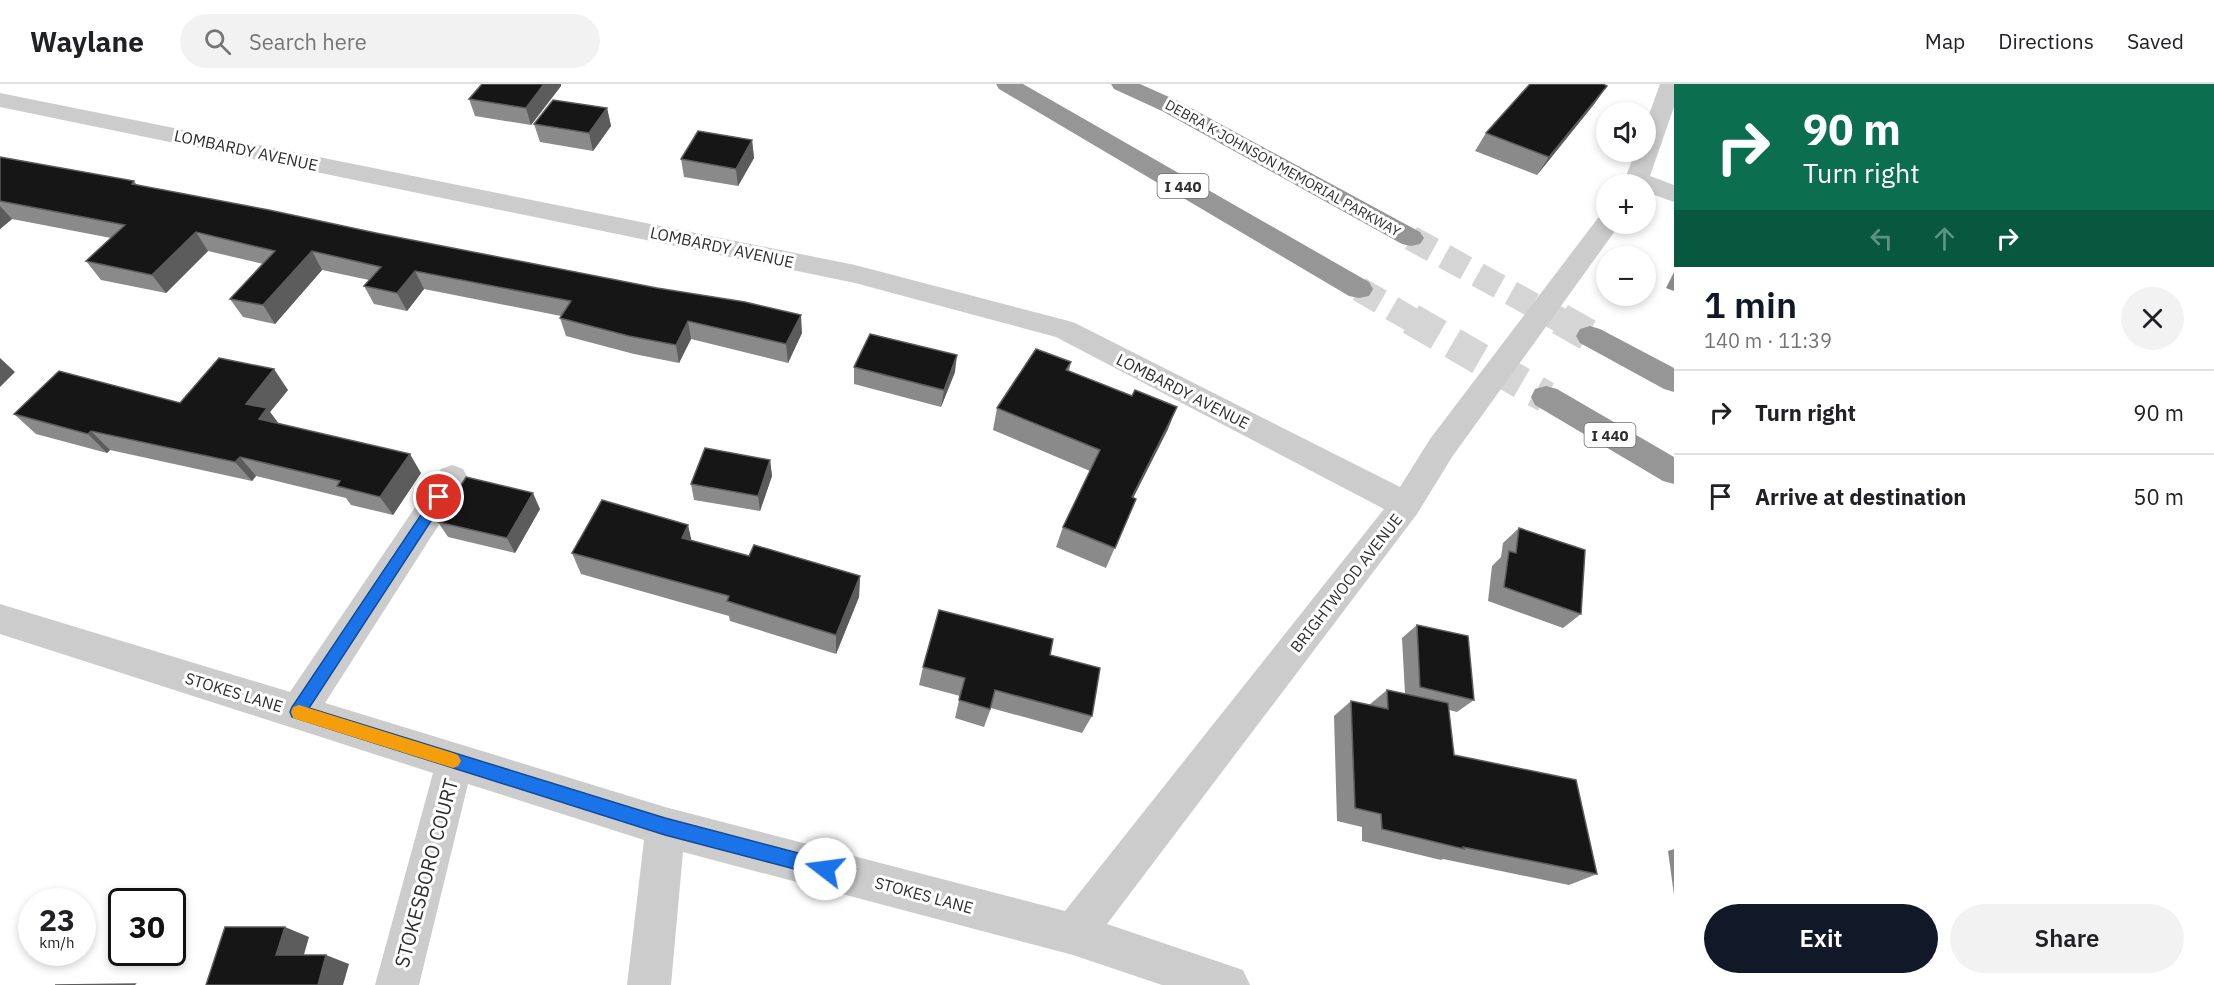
<!DOCTYPE html>
<meta charset="utf-8">
<style>
:root{--surface:#fff;--page:#f2f2f2;--text:#202124;--muted:#757577;--line:#e0e0e0;--accent:#111827}
body{margin:0;font-family:"IBM Plex Sans",sans-serif;background:var(--page);color:var(--text);height:100vh;display:flex;flex-direction:column;font-size:22px;white-space:nowrap}
*{box-sizing:border-box;margin:0}
p{font-size:20px;color:var(--muted)}
.icon{flex:none;width:33px;height:33px;fill:none;stroke:currentColor;stroke-width:2;stroke-linecap:round;stroke-linejoin:round}
.map{position:relative;flex:1;overflow:hidden}
.drawer{display:flex;flex-direction:column;background:var(--surface);width:540px}
.drawer>*{flex:none}
.hud{background:#0b6e4f;color:#fff;overflow:hidden}
.fabs{position:absolute;left:1596px;top:18px;display:grid;gap:12px}
.fabs a{display:grid;place-items:center;width:60px;height:60px;border-radius:50%;background:var(--surface);box-shadow:0 3px 9px #0003;font-size:30px}
.speed{position:absolute;left:18px;top:804px;display:flex;gap:12px;font-size:30px;font-weight:700;text-align:center}
.speed>*{display:grid;place-content:center;width:78px;height:78px;border-radius:50%;background:var(--surface);box-shadow:0 3px 9px #0003;line-height:1}
.speed small{font-size:15px;font-weight:400}
.speed .limit{border:3px solid #111;border-radius:9px;background:#fff;color:#111}
.pin{position:absolute;display:grid;place-items:center;width:51px;height:51px;color:#fff;margin:-26px;border:3px solid #fff;border-radius:50%;box-shadow:0 2px 6px #0007}
.me{position:absolute;width:66px;margin:-33px;rotate:285deg;stroke-linejoin:round;filter:drop-shadow(0 0 4px #0008)}
.turn{display:flex;align-items:center;gap:21px;height:126px;padding:0 30px;font-size:27px}
.turn .icon{width:78px;height:78px;stroke-width:2.5}
.turn b{display:block;font-size:42px;line-height:51px}
.lanes{display:flex;align-items:center;height:57px;padding:0 30px;background:#0003;justify-content:center;gap:30px;direction:ltr}
.lanes .off{opacity:.35}
.round{display:grid;place-items:center;flex:none;width:63px;height:63px;border-radius:32px;background:var(--page)}
.headline{display:flex;align-items:center;justify-content:space-between;height:102px;padding:0 30px}
h1{font-size:36px;font-weight:600;line-height:45px;color:var(--accent)}
.cta{display:flex;gap:12px;margin-top:auto;padding:12px 30px}
.cta a{flex:1;height:69px;border-radius:36px;background:var(--accent);color:#fff;font-size:24px;font-weight:600;line-height:69px;text-align:center}
.cta a+a{background:var(--page);color:var(--text)}
ul{padding:0;list-style:none}
li{display:flex;align-items:center;gap:18px;height:84px;padding:0 30px;border-top:2px solid var(--line)}
li div{flex:1}
li b{display:block;font-size:22px}
li em{font-style:normal}
header{display:flex;align-items:center;gap:36px;box-sizing:border-box;height:84px;padding:0 30px;background:var(--surface);border-bottom:2px solid var(--line)}
header strong{font-size:28px}
nav{display:flex;gap:33px;margin-inline-start:auto;font-size:21px}
.search{width:420px;height:54px;background:var(--page);display:flex;align-items:center;gap:15px;box-sizing:border-box;padding:0 21px;border-radius:33px;color:var(--muted);font-size:22px}
main{display:flex;flex:1;min-height:0}
.map>svg:first-child{display:block}
.lines{fill:none;stroke-linecap:round;stroke-linejoin:round}
.highway-tunnel-far1{stroke:#d5d5d5;stroke-width:25;stroke-dasharray:25 13;stroke-linecap:butt}
.highway-tunnel{stroke:#d5d5d5;stroke-width:32;stroke-dasharray:32 16;stroke-linecap:butt}
.minor{fill:#ccc;fill-rule:evenodd}
.highway{fill:#969696;fill-rule:evenodd}
.wall{fill:#8a8a8a}
.shaded-wall{fill:#5c5c5c}
.building{fill:#161616;stroke:#5c5c5c;stroke-width:1.5}
.route{fill:#1a73e8;stroke:#114b97;stroke-width:1.5}
.slow{fill:#f59e0b}
.labels{text-anchor:middle;dominant-baseline:central;stroke-width:6;stroke-linejoin:round;paint-order:stroke}
.far-street-label{font-size:14px;fill:#2f2f2f;stroke:#fff}
.shield{fill:#fff;stroke:#6d6d6d;stroke-width:1.5}
.shield-label{font-size:15px;font-weight:bold;fill:#2f2f2f}
.street-label{font-size:16px;fill:#2f2f2f;stroke:#fff}
.near-street-label{font-size:20px;fill:#2f2f2f;stroke:#fff}
</style>
<header>
<strong>Waylane</strong>
<div class="search"><svg class="icon" aria-label="search" viewBox="0 0 24 24"><circle cx="10" cy="10" r="6"/><path d="M15 15l6 6"/></svg>Search here</div>
<nav><a>Map</a><a>Directions</a><a>Saved</a></nav>
</header>
<main>
<div class="map">
<svg width="1674" height="901" viewBox="0 0 1674 901">
<rect width="100%" height="100%" fill="#fff"/>
<g class="lines">
<!-- highway-tunnel-far1 -->
<path class="highway-tunnel-far1" d="M1411,154L1562,237
M1359,205L1414,237"/>
<!-- highway-tunnel -->
<path class="highway-tunnel" d="M1411,235L1546,313
M1560,235L1590,252"/>
<!-- minor -->
<path class="minor" d="M1660,0H1674V23L1650,92L1674,101V118L1646,108V100H1623L1635,68H1646V39Z
M0,9L855,181L1065,236L1075,239L1400,403L1430,355L1598,134L1606,132V140H1620L1452,373L1417,430L1107,840L1243,886L1250,901H1162L1073,871L683,768L671,901H627L644,756L468,700L419,901H375L433,689L0,550V520L290,608L441,385L452,381L463,385L468,394L463,403L325,619L665,723L1065,827L1384,425L1056,253L855,199L0,23Z"/>
<!-- highway -->
<path class="highway" d="M996,0H1023L1369,198L1373,205L1369,212L1359,214L1349,212L999,5Z
M1111,0H1140L1178,17L1420,148L1424,154L1420,160L1411,162L1402,160L1162,27L1114,5Z
M1590,242L1600,245L1674,284V308L1664,305L1580,259L1576,252L1580,245Z
M1546,302L1557,305L1674,373V400L1663,397L1535,321L1531,313L1535,305Z"/>
</g>
<!-- wall -->
<path class="wall" d="M561,2L531,41L475,32L469,15Z
M1595,19L1537,91L1475,67L1486,49Z
M607,24L611,42L593,67L540,58L534,40Z
M752,56L754,74L738,102L684,93L681,75Z
M0,73L134,97L137,101L802,249L788,279L691,255L679,279L634,270L566,252L560,234L561,232L424,205L407,227L374,220L364,202L369,196L322,186L275,240L243,233L230,215L263,180L208,167L166,209L101,196L86,177L111,154L12,135L0,145Z
M1674,188V207L1666,204Z
M1071,278L1069,287L1168,345L1133,414L1136,415L1106,484L1056,463L1063,443L1090,387L993,346L997,324Z
M854,283L955,288L941,323L854,300Z
M288,306L270,328L279,340L421,389L393,431L351,421L346,414L256,392L252,397L110,366L107,369L36,350L14,330L180,319Z
M770,376L772,392L760,427L694,416L691,400Z
M540,425L515,469L448,453L438,438Z
M688,441L691,456L749,472L860,492L859,513L836,570L730,537L729,532L581,490L572,469Z
M1519,444L1581,530L1563,544L1488,517L1492,482L1501,473L1503,459Z
M1417,541L1474,616L1457,628L1449,626L1454,671L1597,790L1569,801L1443,775L1441,776L1362,757V743L1337,737L1334,632L1351,617L1369,621L1387,606L1405,610L1402,554Z
M1050,571L1092,632L1082,649L991,624L984,643L955,634L960,612L919,601L923,583Z
M1674,765V811L1668,767Z"/>
<!-- shaded-wall -->
<path class="shaded-wall" d="M544,0H561V2L531,41L526,24Z
M1607,2L1595,19L1537,91L1549,73Z
M607,24L611,42L593,67L589,49Z
M752,56L754,74L738,102L736,85Z
M0,122L12,135L0,145Z
M196,148L208,167L166,209L152,191Z
M312,167L322,186L275,240L263,221Z
M415,187L424,205L407,227L397,209Z
M801,231L802,249L788,279L786,260Z
M688,237L691,255L679,279L676,261Z
M957,271L955,288L941,323L944,306Z
M0,274L15,288L0,303Z
M274,285L288,306L270,328L282,344L274,355L246,320Z
M1177,323L1168,345L1123,434L1132,413Z
M91,347L110,366L107,369L88,350Z
M410,370L421,389L393,431L380,413Z
M240,373L256,392L252,397L235,378Z
M770,376L772,392L760,427L758,412Z
M533,409L540,425L515,469L507,454Z
M688,441L693,463L682,454Z
M860,492L859,513L836,570V551Z
M285,843L309,853L301,881L276,871Z
M326,871L349,880L343,901H318Z"/>
<!-- building -->
<path class="building" d="M482,0H544L526,24L469,15Z
M1530,0H1603L1607,2L1549,73L1486,49Z
M553,16L607,24L589,49L534,40Z
M698,47L752,56L736,85L681,75Z
M0,73L134,97L132,100L269,126L376,149L657,204L745,218L801,231L786,260L688,237L676,261L629,252L560,234L571,217L415,187L397,209L364,202L381,183L312,167L263,221L230,215L275,167L196,148L152,191L86,177L125,141L0,117Z
M870,250L957,271L944,306L854,283Z
M1036,265L1071,278L1066,286L1132,312L1135,306L1177,323L1132,413L1136,415L1115,464L1063,443L1100,366L997,324Z
M219,274L274,285L246,320L267,324L259,335L410,370L380,413L337,402L340,397L240,373L235,378L91,347L88,350L14,330L59,287L180,319Z
M705,364L770,376L758,412L691,400Z
M466,393L533,409L507,454L438,438Z
M602,416L688,441L682,454L749,472L754,461L860,492L836,551L727,517L729,512L572,469Z
M1519,444L1585,466L1581,530L1504,503L1509,467L1516,469Z
M939,526L1053,555L1050,571L1100,584L1092,632L995,606L990,625L959,616L965,594L923,583Z
M1417,541L1468,552L1474,616L1420,603Z
M1387,606L1448,619L1454,671L1576,696L1597,790L1463,763L1464,765L1382,745L1381,730L1355,724L1351,617L1388,625Z
M225,843H285L276,871H326L318,901H206Z
M135,900L134,901H55Z"/>
<!-- route -->
<path class="route" d="M439,408L446,413L444,417L309,624L665,734L825,776L831,779L833,785L831,791L825,793L665,751L292,633L290,628L292,623L435,410Z"/>
<!-- slow -->
<path class="slow" d="M299,621L453,669L458,671L461,677L458,682L453,684L299,636L293,634L291,628L293,623Z"/>
<g class="labels">
<!-- far-street labels -->
<g class="far-street-label">
<text transform="translate(1283 84) rotate(29)">DEBRA K JOHNSON MEMORIAL PARKWAY</text>
</g>
<!-- shield labels -->
<g class="shield">
<rect x="1157.5" y="90" width="51" height="24" rx="4.5"/>
<rect x="1584.5" y="339" width="51" height="24" rx="4.5"/>
</g>
<g class="shield-label">
<text x="1183" y="102">I 440</text>
<text x="1610" y="351">I 440</text>
</g>
<!-- street labels -->
<g class="street-label">
<text transform="translate(246 66) rotate(12)">LOMBARDY AVENUE</text>
<text transform="translate(722 163) rotate(12)">LOMBARDY AVENUE</text>
<text transform="translate(1183 307) rotate(27)">LOMBARDY AVENUE</text>
<text transform="translate(1346 499) rotate(-52)">BRIGHTWOOD AVENUE</text>
<text transform="translate(234 608) rotate(17)">STOKES LANE</text>
<text transform="translate(924 811) rotate(15)">STOKES LANE</text>
</g>
<!-- near-street labels -->
<g class="near-street-label">
<text transform="translate(426 789) rotate(-75)">STOKESBORO COURT</text>
</g>
</g>
</svg>
<div class="fabs">
<a><svg class="icon" aria-label="sound" viewBox="0 0 24 24"><path d="M4 9h4l5-4v14l-5-4H4zM17 9q2 3 0 6"/></svg></a>
<a>+</a>
<a>−</a>
</div>
<div class="speed"><div>23<small>km/h</small></div><div class="limit">30</div></div>
<div class="pin" style="left:439px;top:413px;background:#d93025"><svg class="icon" aria-label="arrive" viewBox="0 0 24 24"><path d="M6 21V4h12l-3 4 3 4H6"/></svg></div>
<svg class="me" style="left:825px;top:785px" viewBox="-20 -20 40 40"><circle r="19" fill="#fff"/><path d="M0-13L10 11 0 6-10 11z" fill="#1a73e8"/></svg>
</div>
<section class="drawer">
<div class="hud">
<div class="turn"><svg class="icon" aria-label="right" viewBox="0 0 24 24"><path d="M7 20v-9h11M14 6l5 5-5 5"/></svg><div><b>90 m</b>Turn right</div></div>
<div class="lanes"><svg class="icon off" aria-label="left" viewBox="0 0 24 24"><path d="M17 20v-9H6M10 6l-5 5 5 5"/></svg><svg class="icon off" aria-label="ahead" viewBox="0 0 24 24"><path d="M12 20V5M6 11l6-6 6 6"/></svg><svg class="icon" aria-label="right" viewBox="0 0 24 24"><path d="M7 20v-9h11M14 6l5 5-5 5"/></svg></div>
</div>
<div class="headline"><div><h1>1 min</h1><p>140 m · 11:39</p></div><a class="round"><svg class="icon" aria-label="close" viewBox="0 0 24 24"><path d="M6 6l12 12M18 6L6 18"/></svg></a></div>
<ul>
<li><svg class="icon" aria-label="right" viewBox="0 0 24 24"><path d="M7 20v-9h11M14 6l5 5-5 5"/></svg><div><b>Turn right</b></div><em>90 m</em></li>
<li><svg class="icon" aria-label="arrive" viewBox="0 0 24 24"><path d="M6 21V4h12l-3 4 3 4H6"/></svg><div><b>Arrive at destination</b></div><em>50 m</em></li>
</ul>
<div class="cta"><a>Exit</a><a>Share</a></div>
</section>
</main>
